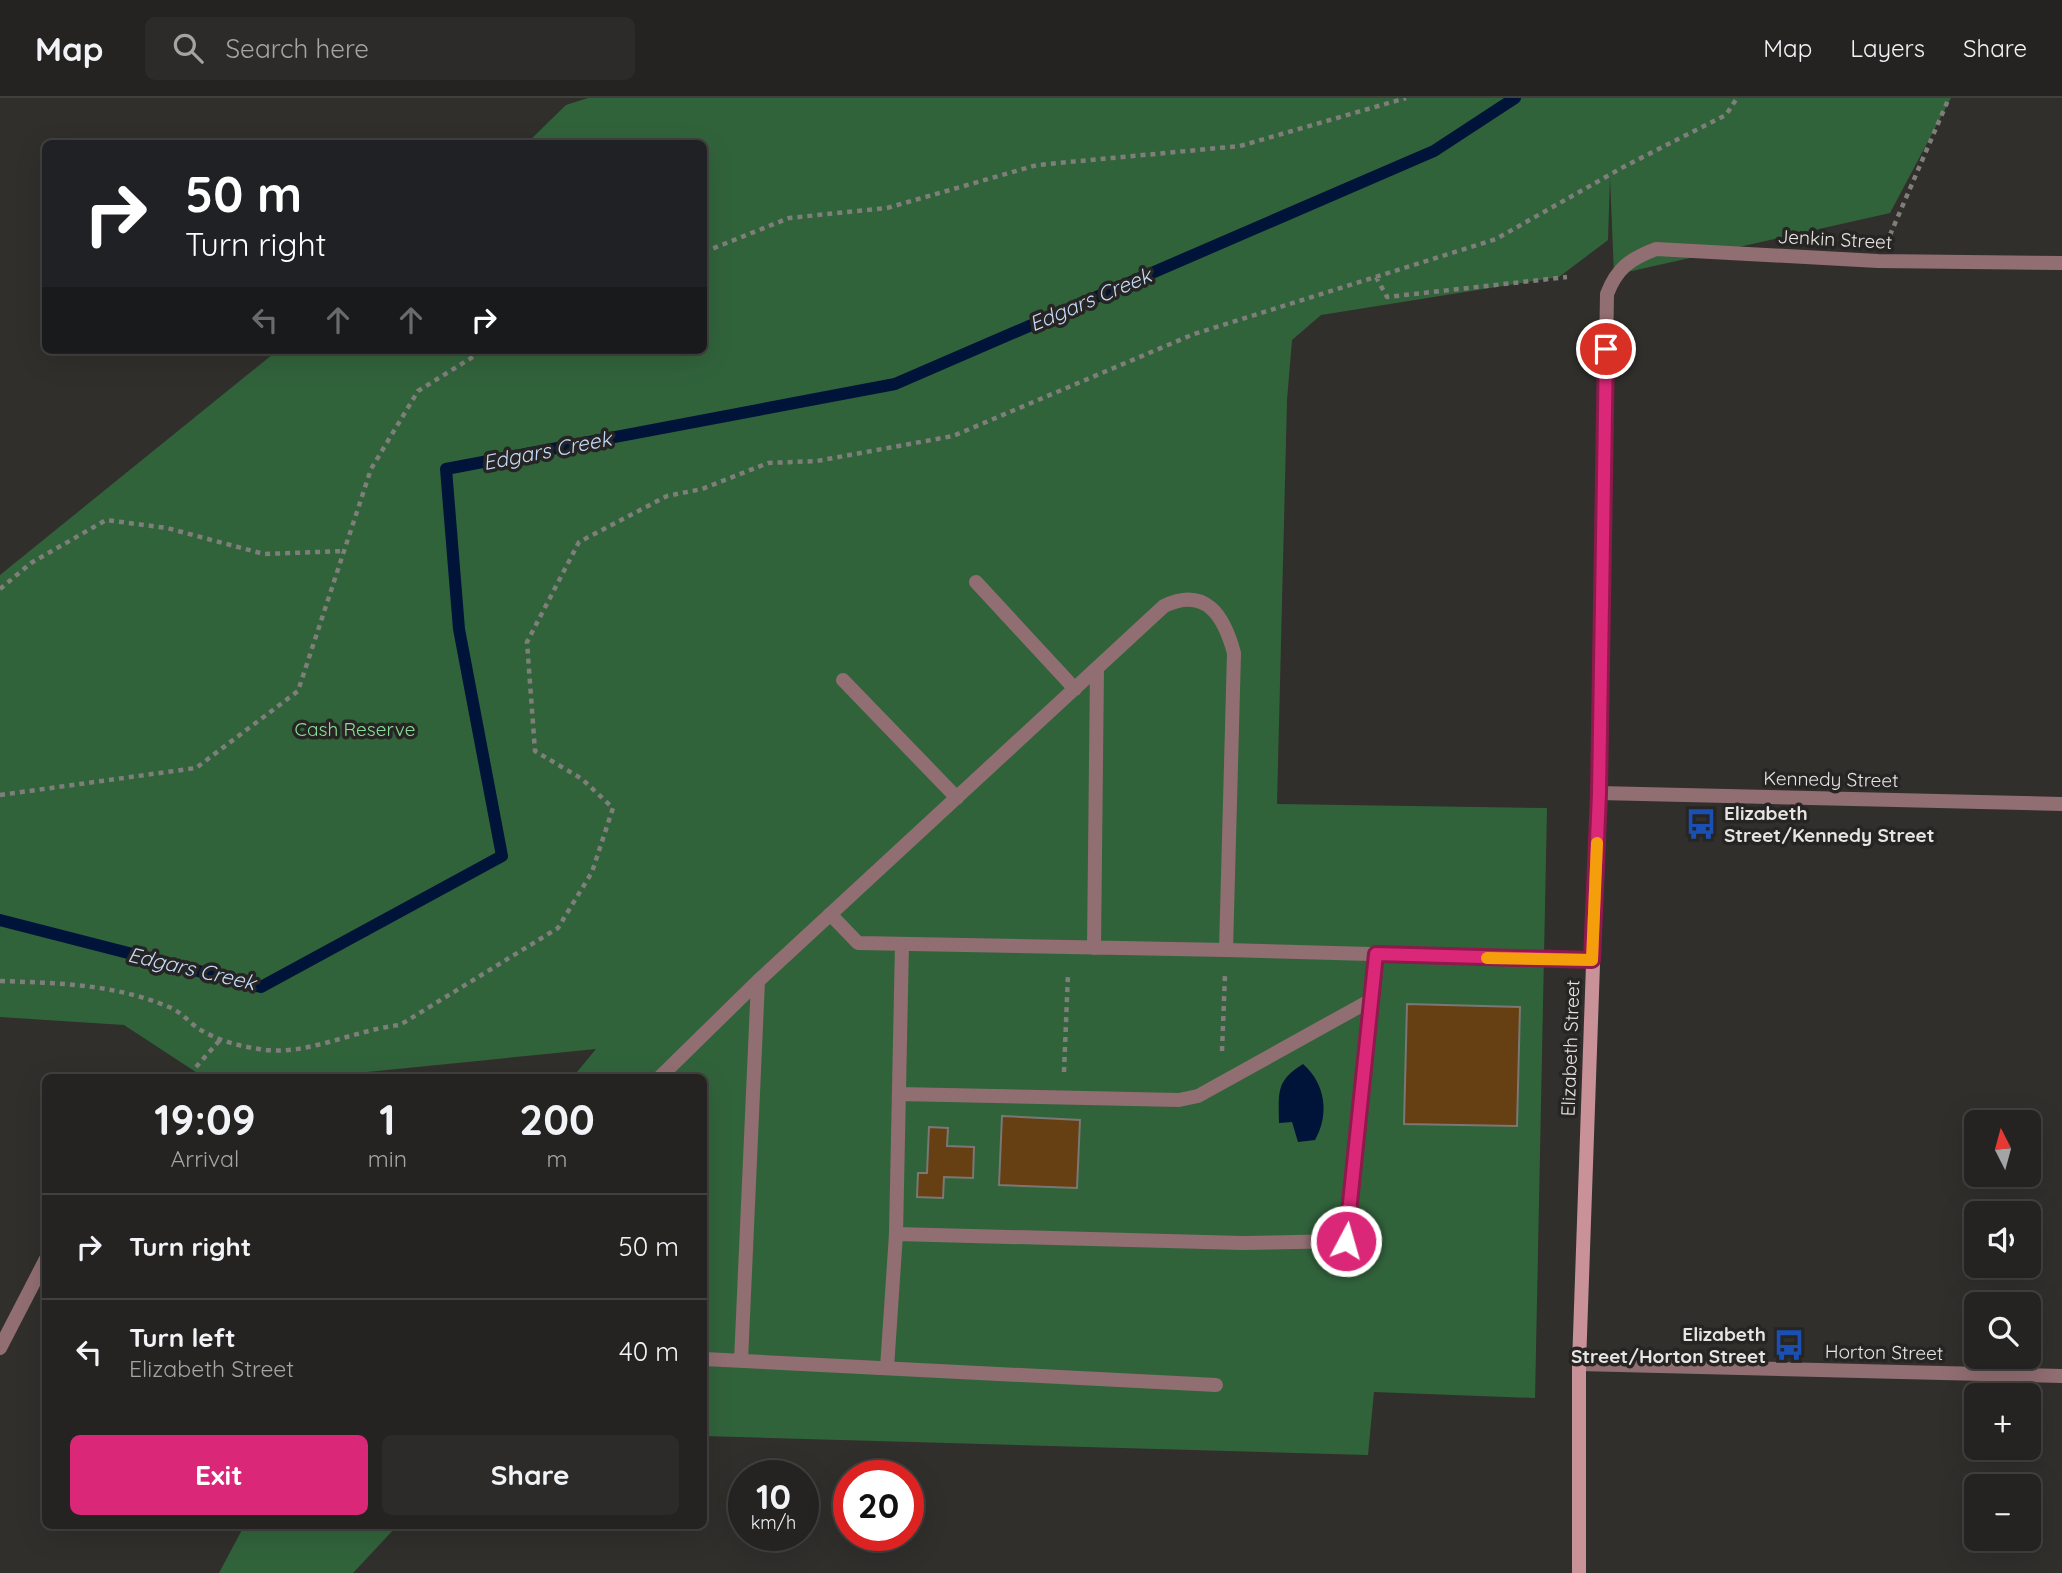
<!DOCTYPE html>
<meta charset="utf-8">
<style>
:root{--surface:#252321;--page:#2d2b2a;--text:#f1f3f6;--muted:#a3a4a5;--line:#42403f;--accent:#db2777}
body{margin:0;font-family:Quicksand,sans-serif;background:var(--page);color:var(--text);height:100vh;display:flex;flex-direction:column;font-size:26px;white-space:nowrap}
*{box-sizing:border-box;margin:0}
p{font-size:23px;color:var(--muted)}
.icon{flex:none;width:38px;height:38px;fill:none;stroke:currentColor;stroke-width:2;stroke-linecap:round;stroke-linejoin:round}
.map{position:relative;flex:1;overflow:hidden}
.sheet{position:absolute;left:42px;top:976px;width:665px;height:455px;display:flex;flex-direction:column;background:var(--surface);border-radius:10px;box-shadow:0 7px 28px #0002,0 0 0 2px var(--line)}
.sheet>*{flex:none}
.guide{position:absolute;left:42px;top:42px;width:665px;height:214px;border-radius:10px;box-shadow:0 7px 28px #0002,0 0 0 2px var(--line);background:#202124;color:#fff;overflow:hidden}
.needle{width:46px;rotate:354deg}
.controls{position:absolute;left:1964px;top:1012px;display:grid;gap:14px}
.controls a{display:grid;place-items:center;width:77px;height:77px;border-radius:10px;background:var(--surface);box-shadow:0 7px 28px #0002,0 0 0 2px var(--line);font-size:35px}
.speed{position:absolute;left:728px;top:1362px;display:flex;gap:14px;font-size:35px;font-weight:700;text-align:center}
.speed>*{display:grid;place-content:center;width:91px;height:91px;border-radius:50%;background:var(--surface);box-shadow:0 7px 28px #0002,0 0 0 2px var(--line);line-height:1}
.speed small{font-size:18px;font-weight:400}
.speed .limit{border:10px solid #d22;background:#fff;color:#111}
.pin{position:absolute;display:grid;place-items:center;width:60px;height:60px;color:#fff;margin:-30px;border:4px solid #fff;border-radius:50%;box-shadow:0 2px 7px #0007}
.me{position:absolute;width:77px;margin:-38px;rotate:6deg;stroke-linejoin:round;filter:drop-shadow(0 0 5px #0008)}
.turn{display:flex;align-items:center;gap:24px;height:147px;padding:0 28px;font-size:32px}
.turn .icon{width:91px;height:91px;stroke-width:2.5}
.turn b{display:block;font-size:49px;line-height:60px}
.lanes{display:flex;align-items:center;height:66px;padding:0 28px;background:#0003;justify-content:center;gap:35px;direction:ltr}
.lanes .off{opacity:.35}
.eta{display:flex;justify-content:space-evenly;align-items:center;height:119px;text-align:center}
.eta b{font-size:42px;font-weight:700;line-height:49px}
.action{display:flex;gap:14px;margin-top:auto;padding:14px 28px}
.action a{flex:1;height:80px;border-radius:10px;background:var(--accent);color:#fff;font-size:28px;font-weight:700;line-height:80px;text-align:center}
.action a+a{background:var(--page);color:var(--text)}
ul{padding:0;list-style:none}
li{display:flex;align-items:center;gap:21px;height:105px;padding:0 28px;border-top:2px solid var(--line)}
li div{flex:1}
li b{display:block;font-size:26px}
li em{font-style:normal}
header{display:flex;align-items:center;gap:42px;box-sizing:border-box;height:98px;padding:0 35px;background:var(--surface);border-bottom:2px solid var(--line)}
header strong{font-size:33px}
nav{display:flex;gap:38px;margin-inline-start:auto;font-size:24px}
.search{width:490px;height:63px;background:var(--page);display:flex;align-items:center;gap:18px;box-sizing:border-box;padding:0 24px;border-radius:10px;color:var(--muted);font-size:26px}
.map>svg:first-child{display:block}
.green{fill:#31633b}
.water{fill:#001439}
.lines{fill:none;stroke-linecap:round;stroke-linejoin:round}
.stream{stroke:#001439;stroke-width:12}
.building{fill:#663f12;stroke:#7a7775;stroke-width:2}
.path{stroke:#7f7e7b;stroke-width:4.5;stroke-dasharray:5 5;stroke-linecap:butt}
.lane{stroke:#916e72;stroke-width:14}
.street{stroke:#916e72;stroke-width:14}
.secondary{stroke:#c99198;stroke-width:14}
.route-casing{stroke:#8e194d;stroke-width:18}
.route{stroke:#db2777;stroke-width:12}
.slow{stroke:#f59e0b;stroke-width:12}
.labels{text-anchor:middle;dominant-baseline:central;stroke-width:7;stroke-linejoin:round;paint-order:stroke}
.street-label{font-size:19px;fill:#e6e5e3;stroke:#272523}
.park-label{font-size:19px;fill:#88de97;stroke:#272523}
.poi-label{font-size:19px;font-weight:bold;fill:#e6e5e3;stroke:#272523;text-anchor:start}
.water-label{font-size:21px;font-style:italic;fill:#c4dbfc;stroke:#272523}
</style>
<header>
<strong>Map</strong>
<div class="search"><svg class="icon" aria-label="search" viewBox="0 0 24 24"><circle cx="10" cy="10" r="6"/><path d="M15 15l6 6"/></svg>Search here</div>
<nav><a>Map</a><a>Layers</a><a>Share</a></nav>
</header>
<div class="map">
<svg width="2062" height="1475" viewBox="0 0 2062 1475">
<rect width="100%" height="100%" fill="#312f2c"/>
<!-- green -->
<path class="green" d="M588,0H1951L1890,115L1614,177L1610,79L1608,142L1559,179L1321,217L1292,242L1287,302L1277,706L1547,710L1535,1300L1374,1294L1368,1357L704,1338V980H572L596,951L307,980H205L124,927L0,919V477L278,252H704V46L527,45L566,7Z
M244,1428H397L353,1475H219Z"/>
<!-- water -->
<path class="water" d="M1303,966C1325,985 1330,1016 1315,1042L1298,1044L1292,1024L1279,1025C1279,995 1275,983 1303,966Z"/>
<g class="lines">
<!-- stream -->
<path class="stream" d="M0,822L261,889L502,758L459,531L446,371L895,286L1434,53L1515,0"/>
</g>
<!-- building -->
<path class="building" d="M1407,906L1520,909L1517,1028L1404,1026Z
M1002,1018L1080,1022L1077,1090L999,1087Z
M929,1029L948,1030L947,1048L974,1049L973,1080L944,1079L943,1100L917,1099L918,1075H927Z"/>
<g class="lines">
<!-- path -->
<path class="path" d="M1890,137L1949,0
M704,154L789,120L887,110L1037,67L1240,48L1406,0
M1376,179L1387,199L1567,179
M0,491L31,465L106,422L167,430L264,456L345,453
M0,697L196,670L298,593L371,371L418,293L484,252
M0,883C57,885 115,886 169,909C180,913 189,924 199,931C217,942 238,948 259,951C306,959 353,932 400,927L558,830L592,774L613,710L582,681L535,653L527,544L579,444L667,398L702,391L768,365L817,363L953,338L1194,236L1496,141L1627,67L1726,17L1737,0
M1222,953L1225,877
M196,969L220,942
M1064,974L1068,875"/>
<!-- lane -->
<path class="lane" d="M976,484L1075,591
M843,582L957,700
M1094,850L1097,571
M1226,852L1592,862
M659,980L758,883L1164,508C1206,488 1224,518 1234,555L1226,852L858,845L830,816
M899,996L1179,1002L1198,998L1371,902
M896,1136L1243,1145L1346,1143L1376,856
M704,1261L1216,1287
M741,1263L758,883
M887,1270L896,1136L902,846"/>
<!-- street -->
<path class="street" d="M2062,165L1878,163L1656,151C1630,161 1617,170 1607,196L1599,695L2062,706
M0,1250L46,1161
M1579,1266L2062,1278"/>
<!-- secondary -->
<path class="secondary" d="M1579,1475V1266L1599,695"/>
</g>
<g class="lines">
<defs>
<path id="route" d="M1346,1143L1376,856L1592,862L1599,695L1606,251"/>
</defs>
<!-- route casing -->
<use href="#route" class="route-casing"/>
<!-- route -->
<use href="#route" class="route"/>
<!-- slow -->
<path class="slow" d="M1487,860L1592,862L1597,745"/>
</g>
<!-- icons -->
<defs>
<symbol id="bus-bare" viewBox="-9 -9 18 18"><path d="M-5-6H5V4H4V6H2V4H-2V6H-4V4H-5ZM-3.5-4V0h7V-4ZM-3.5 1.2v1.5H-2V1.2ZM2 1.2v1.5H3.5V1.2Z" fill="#1a4fb4" stroke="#272523" stroke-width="2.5" paint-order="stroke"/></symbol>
</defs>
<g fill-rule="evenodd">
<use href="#bus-bare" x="1679" y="704" width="44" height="44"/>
<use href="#bus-bare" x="1767" y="1225" width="44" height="44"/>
</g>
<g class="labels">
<!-- street labels -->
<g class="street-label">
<text transform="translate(1835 141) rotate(3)">Jenkin Street</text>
<text transform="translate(1831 681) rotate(1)">Kennedy Street</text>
<text transform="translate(1570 950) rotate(-88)">Elizabeth Street</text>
<text transform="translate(1884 1254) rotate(1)">Horton Street</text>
</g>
<!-- park labels -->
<g class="park-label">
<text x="355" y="631">Cash Reserve</text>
</g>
<!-- poi labels -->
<g class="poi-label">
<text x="1724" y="715">Elizabeth<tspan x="1724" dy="22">Street/Kennedy Street</tspan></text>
<text x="1766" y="1236" text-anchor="end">Elizabeth<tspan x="1766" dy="22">Street/Horton Street</tspan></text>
</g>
<!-- water labels -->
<g class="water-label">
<text transform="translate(1090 201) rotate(-23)">Edgars Creek</text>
<text transform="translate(547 352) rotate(-11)">Edgars Creek</text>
<text transform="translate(192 870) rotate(13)">Edgars Creek</text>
</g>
</g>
</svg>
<div class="controls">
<a><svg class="needle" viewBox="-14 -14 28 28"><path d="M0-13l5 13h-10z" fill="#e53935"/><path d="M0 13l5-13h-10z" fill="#a3a4a5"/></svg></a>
<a><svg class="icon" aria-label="sound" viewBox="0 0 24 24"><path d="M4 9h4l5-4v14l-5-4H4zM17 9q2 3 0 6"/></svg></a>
<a><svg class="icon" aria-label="search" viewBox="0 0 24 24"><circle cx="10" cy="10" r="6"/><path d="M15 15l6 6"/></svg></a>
<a>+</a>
<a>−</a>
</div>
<div class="speed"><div>10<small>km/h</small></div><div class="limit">20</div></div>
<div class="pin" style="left:1606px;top:251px;background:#d93025"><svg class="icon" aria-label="arrive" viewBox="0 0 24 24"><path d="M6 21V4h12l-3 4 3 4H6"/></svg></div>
<svg class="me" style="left:1346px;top:1143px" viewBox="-20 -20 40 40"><circle r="17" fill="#db2777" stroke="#fff" stroke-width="3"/><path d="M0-11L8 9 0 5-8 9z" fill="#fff"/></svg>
<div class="guide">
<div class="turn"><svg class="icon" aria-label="right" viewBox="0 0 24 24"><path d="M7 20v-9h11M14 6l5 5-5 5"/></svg><div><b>50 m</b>Turn right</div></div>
<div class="lanes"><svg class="icon off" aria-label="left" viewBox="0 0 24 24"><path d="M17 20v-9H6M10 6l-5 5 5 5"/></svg><svg class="icon off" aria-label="ahead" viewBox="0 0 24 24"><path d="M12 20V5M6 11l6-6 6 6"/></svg><svg class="icon off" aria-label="ahead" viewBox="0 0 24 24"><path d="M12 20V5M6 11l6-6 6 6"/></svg><svg class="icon" aria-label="right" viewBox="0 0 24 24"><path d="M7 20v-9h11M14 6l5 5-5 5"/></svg></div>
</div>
<section class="sheet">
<div class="eta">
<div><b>19:09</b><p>Arrival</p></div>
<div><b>1</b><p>min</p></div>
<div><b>200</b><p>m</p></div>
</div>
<ul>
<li><svg class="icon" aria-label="right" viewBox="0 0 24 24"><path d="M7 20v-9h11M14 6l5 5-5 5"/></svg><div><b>Turn right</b></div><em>50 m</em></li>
<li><svg class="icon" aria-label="left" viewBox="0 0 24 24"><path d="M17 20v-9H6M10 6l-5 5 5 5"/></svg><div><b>Turn left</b><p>Elizabeth Street</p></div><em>40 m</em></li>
</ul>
<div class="action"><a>Exit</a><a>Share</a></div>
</section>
</div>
